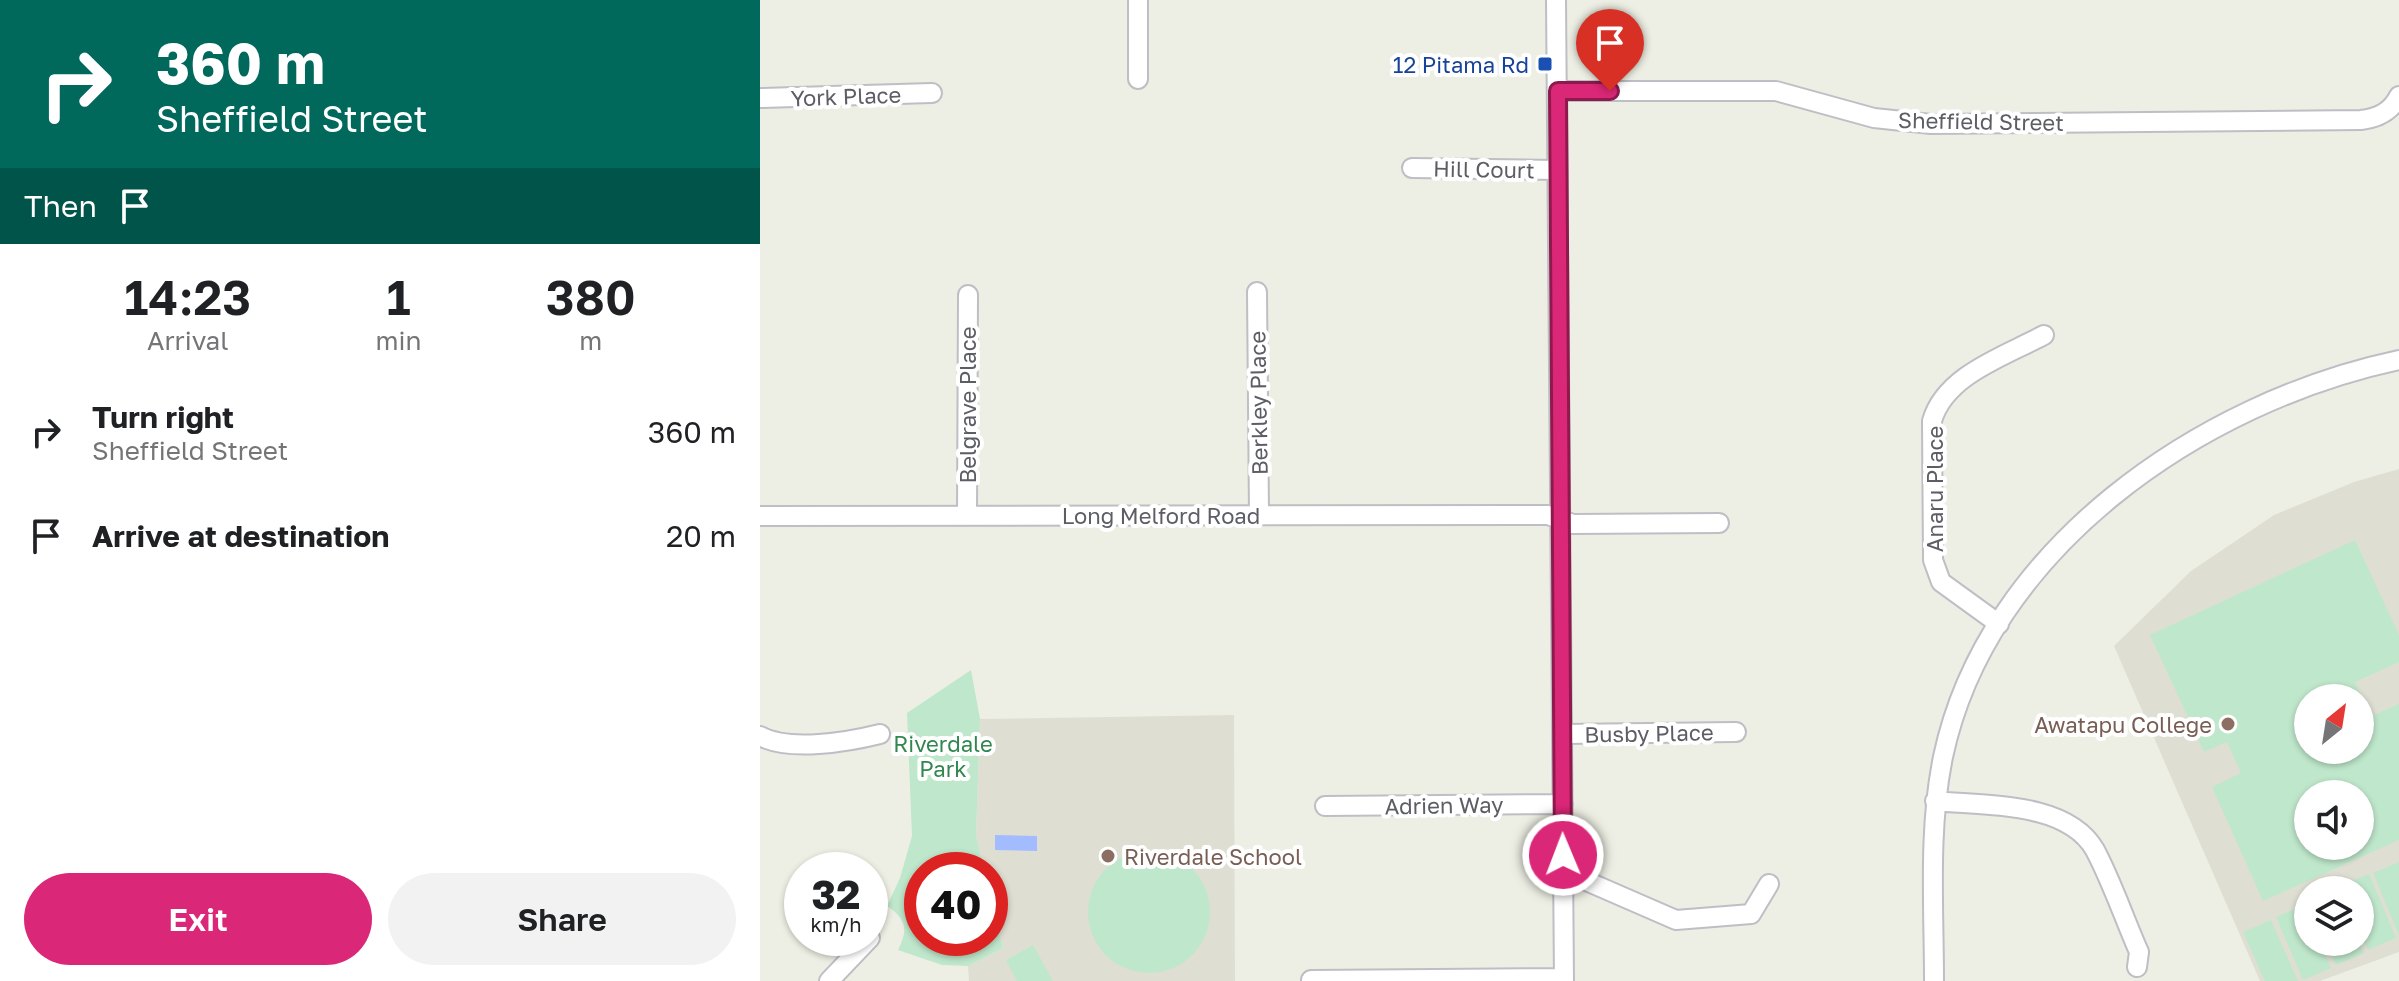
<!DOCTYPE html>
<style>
:root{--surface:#fff;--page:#f2f2f2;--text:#202124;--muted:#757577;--accent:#db2777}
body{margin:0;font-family:"Golos Text",sans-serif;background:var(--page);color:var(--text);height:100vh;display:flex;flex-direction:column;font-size:30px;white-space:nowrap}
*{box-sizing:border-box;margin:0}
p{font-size:26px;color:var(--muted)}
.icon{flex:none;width:44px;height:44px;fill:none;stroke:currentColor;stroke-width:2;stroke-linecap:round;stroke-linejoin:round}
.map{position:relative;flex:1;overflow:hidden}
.panel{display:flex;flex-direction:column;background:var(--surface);width:760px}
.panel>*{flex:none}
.hud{background:#00695c;color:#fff;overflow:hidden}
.needle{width:52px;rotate:30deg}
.controls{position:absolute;left:1534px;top:684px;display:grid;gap:16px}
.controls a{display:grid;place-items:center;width:80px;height:80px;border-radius:50%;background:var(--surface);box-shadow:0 2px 6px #0004;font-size:40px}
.speed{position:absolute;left:24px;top:852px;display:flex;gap:16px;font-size:40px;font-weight:700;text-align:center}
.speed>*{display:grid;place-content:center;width:104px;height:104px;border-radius:50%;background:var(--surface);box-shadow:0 2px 6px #0004;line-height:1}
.speed small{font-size:20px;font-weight:400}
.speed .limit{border:12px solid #d22;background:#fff;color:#111}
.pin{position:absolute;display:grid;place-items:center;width:68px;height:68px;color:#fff;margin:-82px -34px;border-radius:50% 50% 50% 0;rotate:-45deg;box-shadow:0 0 8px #0007}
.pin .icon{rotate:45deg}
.me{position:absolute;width:88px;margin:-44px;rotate:359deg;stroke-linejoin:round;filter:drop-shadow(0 0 6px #0008)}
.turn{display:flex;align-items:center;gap:28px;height:168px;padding:0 24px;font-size:36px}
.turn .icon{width:104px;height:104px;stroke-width:2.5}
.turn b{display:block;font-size:56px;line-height:68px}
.then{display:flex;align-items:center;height:76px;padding:0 24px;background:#0003;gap:16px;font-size:30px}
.eta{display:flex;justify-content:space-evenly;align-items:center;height:136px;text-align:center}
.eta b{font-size:48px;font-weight:600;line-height:56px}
.primary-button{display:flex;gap:16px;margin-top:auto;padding:16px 24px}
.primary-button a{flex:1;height:92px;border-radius:48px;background:var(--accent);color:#fff;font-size:32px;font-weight:600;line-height:92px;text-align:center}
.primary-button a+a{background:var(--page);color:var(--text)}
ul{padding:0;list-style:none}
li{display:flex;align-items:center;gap:24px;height:104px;padding:0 24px}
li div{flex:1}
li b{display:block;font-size:30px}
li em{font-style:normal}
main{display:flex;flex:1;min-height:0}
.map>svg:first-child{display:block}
.education{fill:#dedfd2;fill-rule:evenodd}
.green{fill:#bfe7cb;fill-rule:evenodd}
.water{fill:#a3bcff}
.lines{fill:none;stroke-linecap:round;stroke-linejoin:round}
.minor-casing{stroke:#bebec5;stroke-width:22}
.minor{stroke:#fff;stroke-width:18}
.route-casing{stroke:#8e194d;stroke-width:20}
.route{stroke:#db2777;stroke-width:14}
.transit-dot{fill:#1a4fb4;stroke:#fff;stroke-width:3}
.education-dot{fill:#8d6e63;stroke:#fff;stroke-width:3}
.labels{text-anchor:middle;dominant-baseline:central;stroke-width:8;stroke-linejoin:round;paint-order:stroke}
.transit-label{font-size:22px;fill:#164399;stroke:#fff;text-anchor:end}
.street-label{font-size:22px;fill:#5c5d65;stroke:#fff}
.education-label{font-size:22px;fill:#785e54;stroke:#fff;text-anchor:end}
.park-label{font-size:22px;fill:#32864f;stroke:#fff}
</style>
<main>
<section class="panel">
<div class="hud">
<div class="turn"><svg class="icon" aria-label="right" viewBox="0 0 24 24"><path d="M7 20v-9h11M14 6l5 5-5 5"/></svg><div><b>360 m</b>Sheffield Street</div></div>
<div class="then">Then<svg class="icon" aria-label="arrive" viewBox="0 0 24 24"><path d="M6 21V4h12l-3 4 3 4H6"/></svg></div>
</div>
<div class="eta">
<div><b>14:23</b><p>Arrival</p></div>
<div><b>1</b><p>min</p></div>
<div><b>380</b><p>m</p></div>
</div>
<ul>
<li><svg class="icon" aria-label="right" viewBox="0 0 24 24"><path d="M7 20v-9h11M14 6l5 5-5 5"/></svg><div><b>Turn right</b><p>Sheffield Street</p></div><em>360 m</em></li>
<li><svg class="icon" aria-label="arrive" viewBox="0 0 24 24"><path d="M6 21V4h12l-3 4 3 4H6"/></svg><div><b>Arrive at destination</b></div><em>20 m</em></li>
</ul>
<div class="primary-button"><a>Exit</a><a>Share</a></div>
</section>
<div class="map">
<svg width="1639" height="981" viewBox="0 0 1639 981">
<rect width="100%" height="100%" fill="#eeefe4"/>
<!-- education -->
<path class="education" d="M1639,469V952L1560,981H1500L1354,646L1431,571L1514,515L1594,482ZM1548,698H1600V750H1548ZM1548,794H1600V846H1548ZM1548,890H1600V942H1548Z
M474,715L475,981H209L208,966L243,948L230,894V870H224L216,836L220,719Z"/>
<!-- green -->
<path class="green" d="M1595,540L1639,635V662L1595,682L1611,716L1639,704V840L1503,901L1452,787L1481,773L1467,742L1444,752L1390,635ZM1548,698H1600V750H1548ZM1548,794H1600V846H1548Z
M211,670L220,719L216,836L224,870H162V938H230V894L243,948L208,966L182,965L138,950C148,930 147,919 127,906L140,878L152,836L147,713Z
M328 912a61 61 0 1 1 122 0a61 61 0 1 1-122 0Z
M1639,862V935L1613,873Z
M1609,874L1636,938L1608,950L1600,930V890H1583L1581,886Z
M1544,905L1548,915V942H1560L1571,968L1543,980L1516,917Z
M1511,920L1538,981H1505L1483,932Z
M1566,942H1599L1604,953L1576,965Z
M273,945L293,981H257L246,960Z"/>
<!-- water -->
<path class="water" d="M235,835L277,836V851L235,850Z"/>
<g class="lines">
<defs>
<path id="minor" d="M378,0V79
M796,0L804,981
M798,91H1016L1114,118L1171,124L1601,120C1618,118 1631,112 1639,96
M0,98L172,93
M652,168L797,170
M497,292L499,515
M0,516L788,515L813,524L959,523
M207,516L208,295
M1239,624L1181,582L1173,560L1172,421C1185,375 1245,356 1284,335
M802,734L976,732
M0,736C29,752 88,742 120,734
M1175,801C1224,806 1307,801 1335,850C1352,882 1364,918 1379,952L1377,967
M565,806L803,804
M804,880H824L916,920L991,914L1009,884
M551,980L804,978
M69,981L110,938
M1174,981C1174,907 1168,830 1183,757C1227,548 1441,402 1639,360"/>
</defs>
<!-- minor casing -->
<use href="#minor" class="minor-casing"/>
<!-- minor -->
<use href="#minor" class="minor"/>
</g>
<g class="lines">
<defs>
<path id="route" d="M803,855L798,91H850"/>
</defs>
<!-- route casing -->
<use href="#route" class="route-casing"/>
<!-- route -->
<use href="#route" class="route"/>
</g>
<!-- markers -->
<rect class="transit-dot" x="777" y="56" width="16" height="16" rx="4"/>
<g class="education-dot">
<circle cx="1468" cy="724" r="8"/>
<circle cx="348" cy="856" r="8"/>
</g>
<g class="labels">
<!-- transit labels -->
<g class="transit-label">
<text x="769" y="64">12 Pitama Rd</text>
</g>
<!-- street labels -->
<g class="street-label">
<text transform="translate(86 96) rotate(-2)">York Place</text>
<text transform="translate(1221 121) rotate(1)">Sheffield Street</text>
<text transform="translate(724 169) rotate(1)">Hill Court</text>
<text transform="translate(498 403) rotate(-91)">Berkley Place</text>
<text transform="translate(207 405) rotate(-90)">Belgrave Place</text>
<text transform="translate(1174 489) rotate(-90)">Anaru Place</text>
<text x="401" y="515">Long Melford Road</text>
<text transform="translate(889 733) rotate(-1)">Busby Place</text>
<text transform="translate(684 805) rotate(-1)">Adrien Way</text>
</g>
<!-- education labels -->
<g class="education-label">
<text x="1452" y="724">Awatapu College</text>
<text x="364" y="856" text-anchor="start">Riverdale School</text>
</g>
<!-- park labels -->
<g class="park-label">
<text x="183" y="743">Riverdale<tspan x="183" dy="25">Park</tspan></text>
</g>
</g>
</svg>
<div class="controls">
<a><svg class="needle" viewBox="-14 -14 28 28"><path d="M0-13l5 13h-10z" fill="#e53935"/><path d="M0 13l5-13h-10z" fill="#757577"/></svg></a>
<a><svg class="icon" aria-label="sound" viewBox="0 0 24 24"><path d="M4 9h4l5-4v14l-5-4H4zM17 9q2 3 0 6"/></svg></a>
<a><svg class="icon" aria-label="layers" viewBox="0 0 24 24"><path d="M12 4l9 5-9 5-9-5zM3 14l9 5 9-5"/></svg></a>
</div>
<div class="speed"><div>32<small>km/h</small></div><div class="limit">40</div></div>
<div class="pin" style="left:850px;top:91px;background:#d93025"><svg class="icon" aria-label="arrive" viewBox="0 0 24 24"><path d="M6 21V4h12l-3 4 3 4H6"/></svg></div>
<svg class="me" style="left:803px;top:855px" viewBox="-20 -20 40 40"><circle r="17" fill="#db2777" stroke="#fff" stroke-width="3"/><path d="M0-11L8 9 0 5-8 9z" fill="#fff"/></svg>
</div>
</main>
